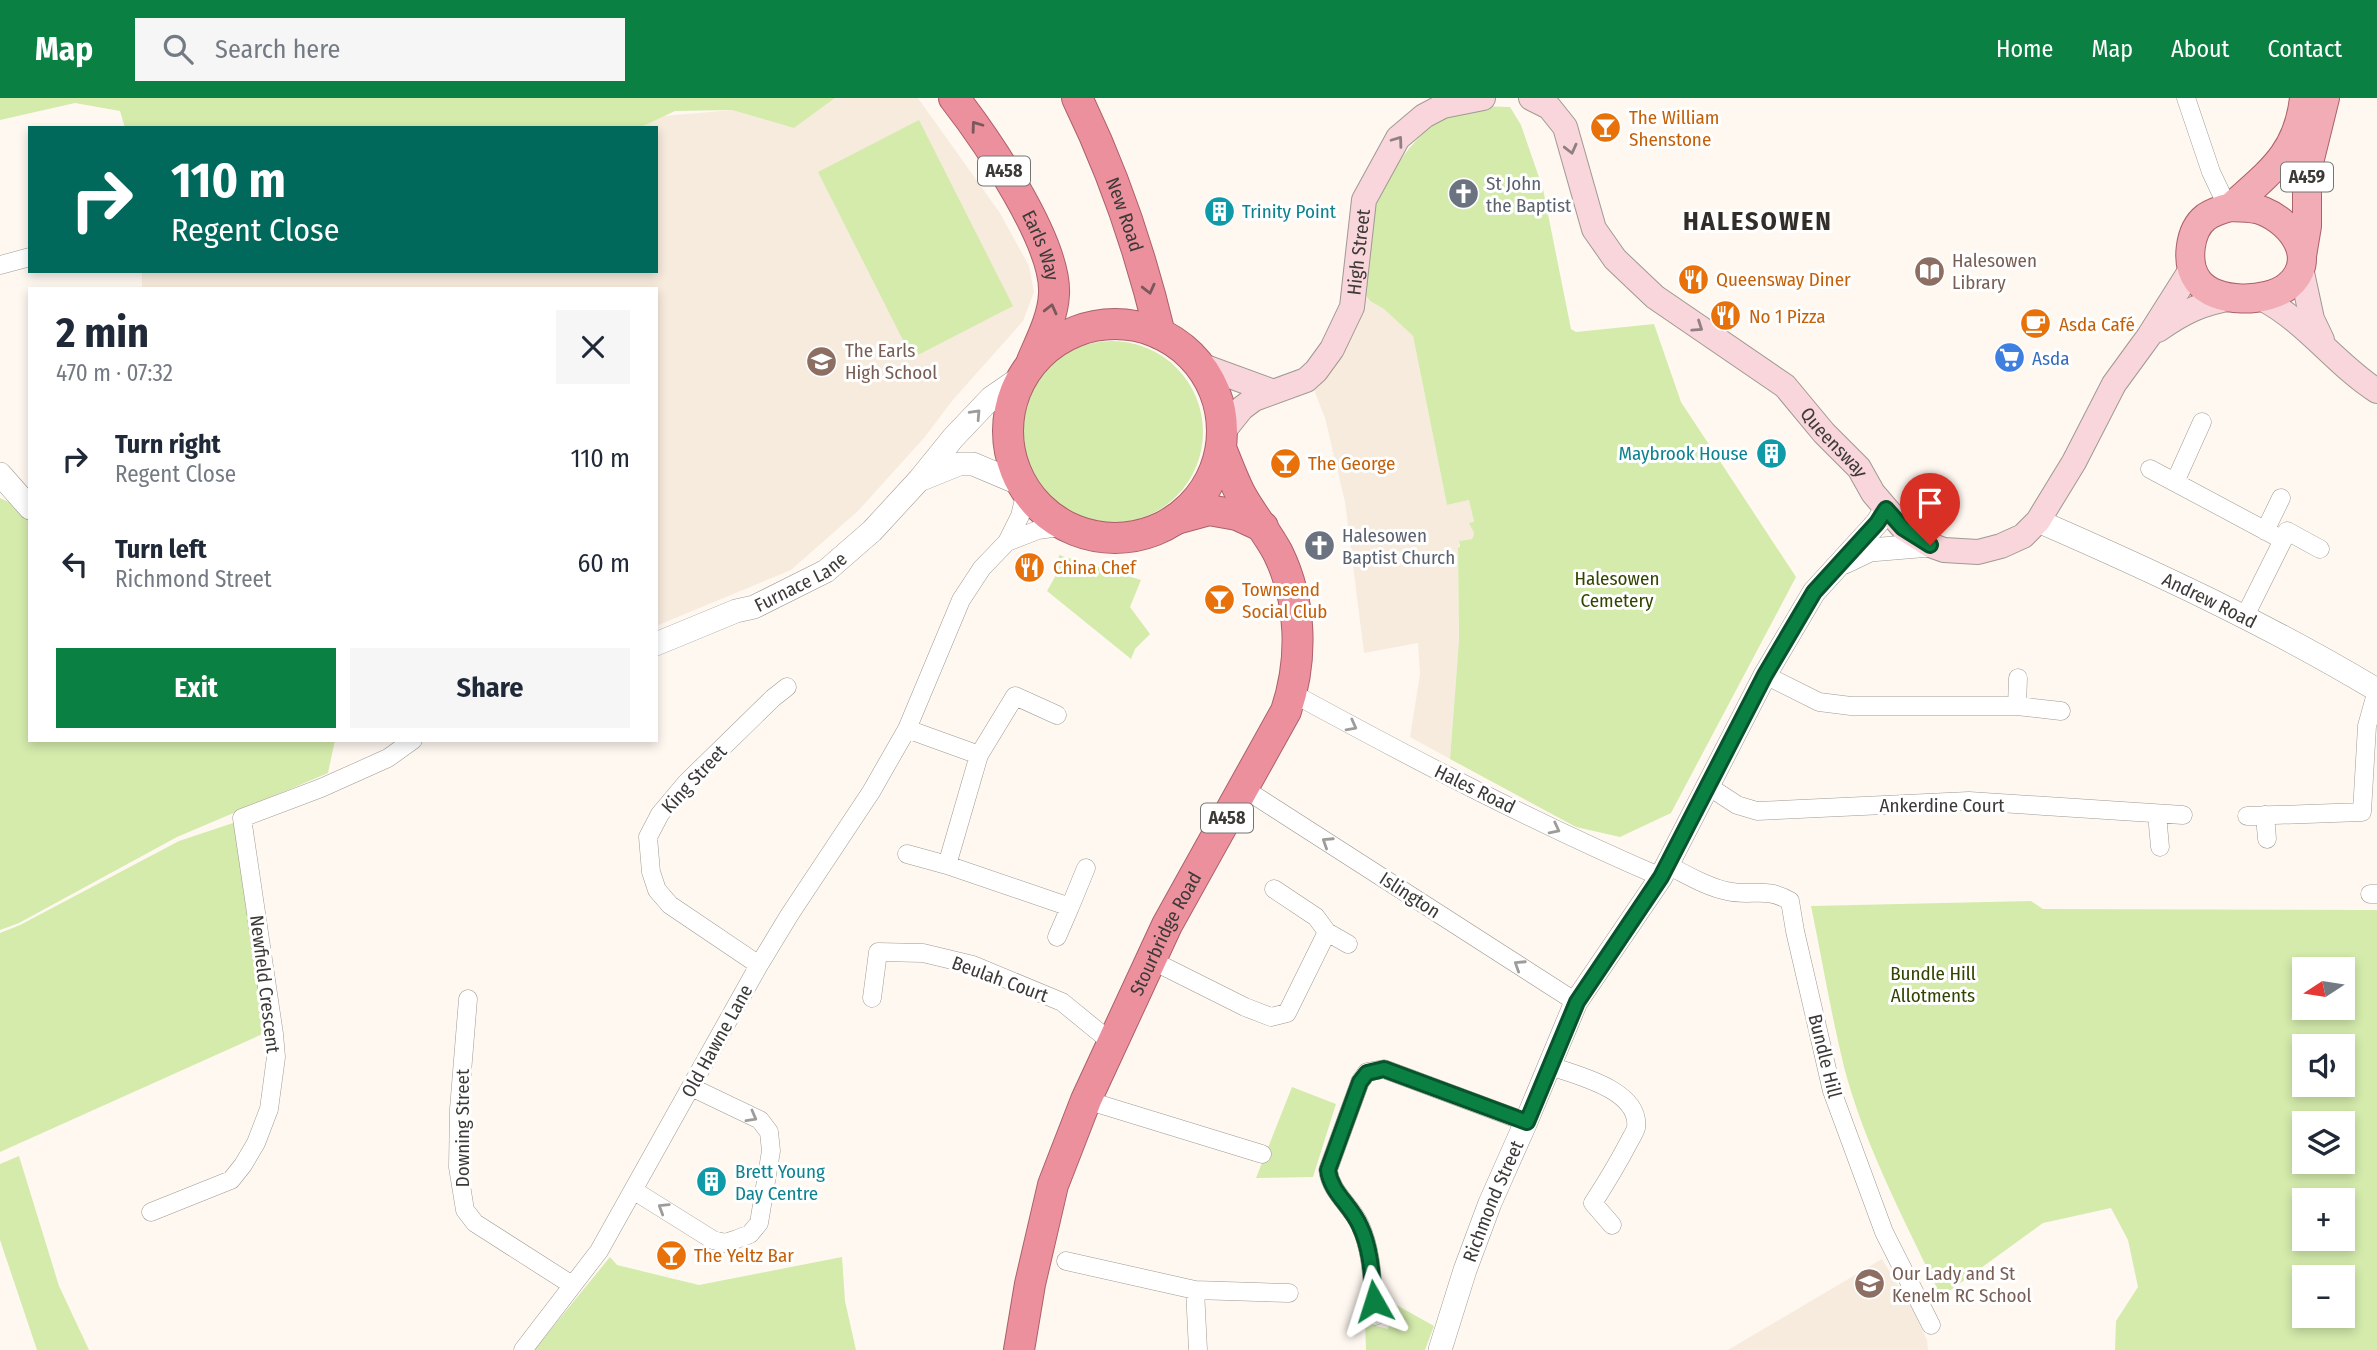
<!DOCTYPE html>
<meta charset="utf-8">
<style>
:root{--surface:#fff;--page:#f6f6f7;--text:#1f2937;--muted:#747a83;--accent:#0b8043}
body{margin:0;font-family:"Fira Sans Condensed",sans-serif;background:var(--page);color:var(--text);height:100vh;display:flex;flex-direction:column;font-size:26px;white-space:nowrap}
*{box-sizing:border-box;margin:0}
p{font-size:23px;color:var(--muted)}
.icon{flex:none;width:38px;height:38px;fill:none;stroke:currentColor;stroke-width:2;stroke-linecap:round;stroke-linejoin:round}
.map{position:relative;flex:1;overflow:hidden}
.panel{position:absolute;left:28px;top:189px;width:630px;height:455px;display:flex;flex-direction:column;background:var(--surface);border-radius:0px;box-shadow:0 4px 10px #0003}
.panel>*{flex:none}
.top-card{position:absolute;left:28px;top:28px;width:630px;height:147px;border-radius:0px;box-shadow:0 4px 10px #0003;background:#00695c;color:#fff;overflow:hidden}
.needle{width:46px;rotate:258deg}
.tools{position:absolute;left:2292px;top:859px;display:grid;gap:14px}
.tools a{display:grid;place-items:center;width:63px;height:63px;border-radius:0px;background:var(--surface);box-shadow:0 4px 10px #0003;font-size:35px}
.pin{position:absolute;display:grid;place-items:center;width:60px;height:60px;color:#fff;margin:-72px -30px;border-radius:50% 50% 50% 0;rotate:-45deg;box-shadow:0 0 7px #0007}
.pin .icon{rotate:45deg}
.me{position:absolute;width:77px;margin:-38px;rotate:354deg;stroke-linejoin:round;filter:drop-shadow(0 0 5px #0008)}
.turn{display:flex;align-items:center;gap:24px;height:147px;padding:0 28px;font-size:32px}
.turn .icon{width:91px;height:91px;stroke-width:2.5}
.turn b{display:block;font-size:49px;line-height:60px}
.round{display:grid;place-items:center;flex:none;width:74px;height:74px;border-radius:0px;background:var(--page)}
.overview{display:flex;align-items:center;justify-content:space-between;height:119px;padding:0 28px}
h1{font-size:42px;font-weight:700;line-height:52px}
.cta{display:flex;gap:14px;margin-top:auto;padding:14px 28px}
.cta a{flex:1;height:80px;border-radius:0px;background:var(--accent);color:#fff;font-size:28px;font-weight:700;line-height:80px;text-align:center}
.cta a+a{background:var(--page);color:var(--text)}
ul{padding:0;list-style:none}
li{display:flex;align-items:center;gap:21px;height:105px;padding:0 28px}
li div{flex:1}
li b{display:block;font-size:26px}
li em{font-style:normal}
header{display:flex;align-items:center;gap:42px;box-sizing:border-box;height:98px;padding:0 35px;background:var(--accent);color:#fff}
header strong{font-size:33px}
nav{display:flex;gap:38px;margin-inline-start:auto;font-size:24px}
.search{width:490px;height:63px;background:var(--page);display:flex;align-items:center;gap:18px;box-sizing:border-box;padding:0 24px;border-radius:0px;color:var(--muted);font-size:26px}
.map>svg:first-child{display:block}
.built{fill:#f7ebde}
.green{fill:#d4ebac;fill-rule:evenodd}
.lines{fill:none;stroke-linecap:round;stroke-linejoin:round}
.minor-casing{stroke:#9f9992;stroke-width:19}
.tertiary-casing{stroke:#9f9992;stroke-width:24}
.secondary-casing{stroke:#9f9992;stroke-width:26}
.primary-casing{stroke:#ab606a;stroke-width:30}
.trunk-casing{stroke:#ab606a;stroke-width:32}
.minor{stroke:#fff;stroke-width:18}
.tertiary{stroke:#fff;stroke-width:23}
.secondary{stroke:#f8d6db;stroke-width:24}
.primary{stroke:#f1acb6;stroke-width:28}
.trunk{stroke:#ec909e;stroke-width:30}
.oneway{stroke:#7a585b}
.oneway2{stroke:#918081}
.oneway3{stroke:#9e9c9b}
.route-casing{stroke:#07532c;stroke-width:18}
.route{stroke:#0b8043;stroke-width:12}
.labels{text-anchor:middle;dominant-baseline:central;stroke-width:6;stroke-linejoin:round;paint-order:stroke}
.shield{fill:#fff;stroke:#767573;stroke-width:2}
.shield-label{font-size:18px;font-weight:bold;fill:#3c3a37}
.food-label{font-size:19px;fill:#c56008;stroke:#fff;text-anchor:start}
.worship-label{font-size:19px;fill:#5b616d;stroke:#fff;text-anchor:start}
.culture-label{font-size:19px;fill:#0d838f;stroke:#fff;text-anchor:start}
.street-label{font-size:19px;fill:#3c3a37;stroke:#fff}
.education-label{font-size:19px;fill:#785e54;stroke:#fff;text-anchor:start}
.shop-label{font-size:19px;fill:#366cbe;stroke:#fff;text-anchor:start}
.park-label{font-size:19px;fill:#340;stroke:#fff}
.district-label{font-size:26px;font-weight:bold;letter-spacing:2px;fill:#322d28;stroke:#fff}
</style>
<header>
<strong>Map</strong>
<div class="search"><svg class="icon" aria-label="search" viewBox="0 0 24 24"><circle cx="10" cy="10" r="6"/><path d="M15 15l6 6"/></svg>Search here</div>
<nav><a>Home</a><a>Map</a><a>About</a><a>Contact</a></nav>
</header>
<div class="map">
<svg width="2377" height="1252" viewBox="0 0 2377 1252">
<rect width="100%" height="100%" fill="#fff8f1"/>
<!-- built -->
<path class="built" d="M835,0H918L1000,115L1029,168L1034,194L1023,223L952,303L924,340L858,413L791,472L656,528V191H142V173H656V30H639L664,18L732,12L794,30Z
M1364,195L1370,203L1384,211L1413,238L1447,407L1469,402L1474,424L1470,428L1474,430L1475,436L1472,441L1460,443L1458,451L1459,542L1450,661L1410,639L1420,576L1418,545L1364,555L1345,404L1325,320L1314,292Z
M1882,1161L1912,1210L1927,1242L1928,1252H1728Z"/>
<!-- green -->
<path class="green" d="M0,0H835L794,30L732,12L675,13L639,30H125L120,13L75,5L0,22Z
M1478,8L1510,9L1521,27L1543,91L1571,231L1576,234L1654,226L1681,304L1796,479L1671,715L1620,739L1576,729L1450,661L1459,542L1458,450L1460,448L1459,443L1472,441C1477,432 1471,432 1469,425L1474,424L1469,402L1447,407L1413,238L1384,211L1370,203L1364,195C1367,171 1367,144 1372,120C1381,82 1419,27 1457,13C1463,11 1471,10 1478,8Z
M919,22L1013,208L912,260L818,74Z
M1021 334a91 91 0 1 1 182 0a91 91 0 1 1-182 0Z
M0,400L15,407L30,423V642H335L328,675L177,739L19,825L0,832Z
M1059,457L1141,482L1130,509L1150,536L1135,551L1131,561L1047,493L1056,477Z
M236,724L267,934L0,1054V835L20,827L179,743Z
M2031,803L2043,811L2377,812V1252H2115L2116,1223L2138,1189L2128,1142L2111,1110L2043,1125L1941,1199C1906,1125 1865,1049 1844,969C1831,916 1822,861 1811,808ZM2305,872H2343V910H2305ZM2305,948H2343V987H2305ZM2305,1026H2343V1064H2305ZM2305,1102H2343V1141H2305ZM2305,1180H2343V1218H2305Z
M1292,989L1336,1006L1313,1079L1256,1080Z
M19,1058L59,1188L89,1252H37L0,1142V1066Z
M610,1159L617,1167L699,1187L842,1159L845,1203L856,1252H534Z
M1393,1205L1434,1228L1425,1252H1366L1365,1225L1388,1231Z"/>
<g class="lines">
<defs>
<path id="minor" d="M2186,0L2211,74L2228,110
M0,167L30,159
M2150,371L2283,442L2244,520
M2175,384L2202,324
M2265,433L2281,400
M2283,442L2287,433L2320,451
M1007,444L1038,432L1066,428
M1765,577L1819,604L1851,608H2017L2061,613
M1292,595C1413,661 1535,725 1661,779
M2017,608L2018,580
M907,631L979,657L947,767L1070,809L1086,770
M979,657L1015,598L1057,617
M1708,688L1737,707L1757,713L1969,703L2183,717
M1243,690L1576,904
M2157,716L2160,749
M2265,717L2267,741
M2247,718L2362,714L2367,628L2377,592
M907,756L947,767
M1667,767C1686,776 1706,789 1727,793C1752,799 1765,788 1790,803L1795,833L1832,993L1884,1134L1931,1227
M2370,796H2377
M1327,834L1348,846
M1057,839L1070,809
M1151,862L1245,909L1271,919L1287,915L1327,834L1316,819L1274,791
M759,867L670,807L657,792L651,774L648,739L660,716L686,685L773,600L787,589
M872,900L878,854L923,855L973,867L1062,904L1111,944
M468,901L459,1011L458,1069L465,1112L475,1125L572,1187
M1550,968C1576,977 1641,992 1636,1030C1635,1034 1631,1040 1629,1044C1618,1065 1606,1085 1593,1105L1612,1127
M1086,1002L1262,1056
M633,1092L713,1142L725,1145L737,1141L750,1136L759,1125L771,1053L769,1034L760,1022L691,989
M151,1114L231,1082L243,1067L256,1045L269,1011L276,959L274,936L242,720L321,690L388,660L413,642
M1066,1163L1195,1192L1289,1195
M1195,1192L1198,1252
M1375,1218C1372,1188 1373,1155 1360,1127C1351,1107 1331,1095 1328,1072L1360,984L1367,974L1384,971L1526,1024
M523,1252L599,1153L759,867L790,816L871,694L907,631L961,502L982,470L1007,444L1020,418L1026,393"/>
<g id="tertiary">
<path d="M0,376L30,410"/>
<path d="M922,381L959,366H973L1023,387"/>
<path id="s1" d="M2038,423C2153,473 2269,527 2377,592"/>
<path d="M1845,464L1870,452L1930,447"/>
<path id="s2" d="M656,546L736,513L754,509L826,473L872,433L919,382L953,340L991,300L1023,278"/>
<path id="s3" d="M1440,1252L1465,1172L1490,1105L1526,1024L1576,904L1661,779L1765,577L1814,494L1877,425L1886,411"/>
</g>
<g id="secondary">
<path id="s4" d="M1531,0L1549,9L1565,29L1594,131L1615,161L1655,199L1785,288L1824,335L1859,370L1873,395L1903,430L1930,447L1944,452L1978,454L2001,448L2023,438L2038,423L2074,364L2114,286L2149,238L2192,170"/>
<path d="M2301,170L2312,221L2322,242"/>
<path d="M2261,200C2306,223 2335,266 2377,293"/>
<path d="M2158,232C2183,214 2204,204 2234,200"/>
<path d="M1200,267L1271,293"/>
<path id="s5" d="M1222,335L1242,310L1254,301L1306,282L1316,273L1332,251L1352,209L1364,102L1398,40L1424,18L1443,8L1483,0"/>
</g>
<path id="primary" d="M2231,109C2242,110 2253,109 2263,113C2293,125 2319,162 2288,188C2267,205 2215,206 2198,183C2185,166 2189,132 2206,119C2213,114 2223,111 2231,109Z
M2231,109C2270,74 2298,55 2304,0
M2302,158L2307,128V73L2325,0"/>
<g id="trunk">
<path id="s6" d="M954,0C986,41 1057,145 1054,196C1053,219 1041,242 1032,263"/>
<path id="s7" d="M1077,0C1115,78 1140,152 1160,236"/>
<circle cx="1115" cy="333" r="107"/>
<path d="M1176,421L1209,412L1237,417L1263,429"/>
<path id="s8" d="M1019,1252L1030,1186L1053,1087L1086,1002L1167,827L1286,613C1303,562 1302,504 1278,455C1267,434 1251,416 1240,395C1233,381 1227,365 1221,350"/>
</g>
</defs>
<!-- minor casing -->
<use href="#minor" class="minor-casing"/>
<!-- tertiary casing -->
<use href="#tertiary" class="tertiary-casing"/>
<!-- secondary casing -->
<use href="#secondary" class="secondary-casing"/>
<!-- primary casing -->
<use href="#primary" class="primary-casing"/>
<!-- trunk casing -->
<use href="#trunk" class="trunk-casing"/>
<!-- minor -->
<use href="#minor" class="minor"/>
<!-- tertiary -->
<use href="#tertiary" class="tertiary"/>
<!-- secondary -->
<use href="#secondary" class="secondary"/>
<!-- primary -->
<use href="#primary" class="primary"/>
<!-- trunk -->
<use href="#trunk" class="trunk"/>
</g>
<!-- one-way arrows -->
<defs><path id="oneway-chevron" d="M-2-3.5L2.5 0L-2 3.5" fill="none" stroke-width="1.6" stroke-linecap="round" stroke-linejoin="round" transform="scale(1.75)"/></defs>
<g class="oneway">
<use href="#oneway-chevron" transform="translate(976 28) rotate(-126)"/>
<use href="#oneway-chevron" transform="translate(1149 191) rotate(76)"/>
<use href="#oneway-chevron" transform="translate(1051 211) rotate(-76)"/>
</g>
<g class="oneway2">
<use href="#oneway-chevron" transform="translate(1398 43) rotate(-54)"/>
<use href="#oneway-chevron" transform="translate(1571 51) rotate(76)"/>
<use href="#oneway-chevron" transform="translate(1698 229) rotate(34)"/>
</g>
<g class="oneway3">
<use href="#oneway-chevron" transform="translate(976 316) rotate(-47)"/>
<use href="#oneway-chevron" transform="translate(1352 628) rotate(28)"/>
<use href="#oneway-chevron" transform="translate(1555 731) rotate(27)"/>
<use href="#oneway-chevron" transform="translate(1327 744) rotate(-147)"/>
<use href="#oneway-chevron" transform="translate(1519 867) rotate(-147)"/>
<use href="#oneway-chevron" transform="translate(752 1019) rotate(29)"/>
<use href="#oneway-chevron" transform="translate(663 1110) rotate(-148)"/>
</g>
<g class="lines">
<defs>
<path id="route" d="M1374,1203C1372,1178 1371,1151 1360,1128C1351,1107 1331,1095 1328,1072L1360,984L1367,975L1384,971L1527,1024L1577,904L1661,779L1765,577L1814,494L1877,425L1886,411L1903,430L1930,447"/>
</defs>
<!-- route casing -->
<use href="#route" class="route-casing"/>
<!-- route -->
<use href="#route" class="route"/>
</g>
<!-- icons -->
<defs>
<symbol id="bar-disc" viewBox="-11 -11 22 22"><circle r="9.5" fill="#e8710a" stroke="#fff"/><path d="M-6-5H6L.8 .8V4.5H3.5V6h-7V4.5H-.8V.8Z" fill="#fff"/></symbol>
<symbol id="church-disc" viewBox="-11 -11 22 22"><circle r="9.5" fill="#6b7280" stroke="#fff"/><path d="M-1.2-6h2.4v3.5h3.3v2.4h-3.3V6h-2.4V-.1h-3.3v-2.4h3.3Z" fill="#fff"/></symbol>
<symbol id="building-disc" viewBox="-11 -11 22 22"><circle r="9.5" fill="#0f9aa8" stroke="#fff"/><path d="M-4-6H4V6H1V3H-1V6H-4ZM-2.5-4.3h1.7v1.8h-1.7ZM.8-4.3h1.7v1.8H.8ZM-2.5-1h1.7V.8h-1.7ZM.8-1h1.7V.8H.8Z" fill="#fff"/></symbol>
<symbol id="library-disc" viewBox="-11 -11 22 22"><circle r="9.5" fill="#8d6e63" stroke="#fff"/><path d="M-6-4Q-3-5.5-.7-3.5V5Q-3 3-6 4ZM6-4Q3-5.5 .7-3.5V5Q3 3 6 4Z" fill="#fff"/></symbol>
<symbol id="restaurant-disc" viewBox="-11 -11 22 22"><circle r="9.5" fill="#e8710a" stroke="#fff"/><path d="M-5-6h1v4h1v-4h1v4h1v-4h1v5L-1.5 .5V6h-2V.5L-5-1ZM5-6V6H3V1.5H1.5Q1.5-4 5-6Z" fill="#fff"/></symbol>
<symbol id="cafe-disc" viewBox="-11 -11 22 22"><circle r="9.5" fill="#e8710a" stroke="#fff"/><path d="M-5.5-4.5H6V0H3Q3 3.5 0 3.5H-2.5Q-5.5 3.5-5.5 0ZM3-3.2v2h1.7v-2ZM-6 4.5H4V6H-6Z" fill="#fff"/></symbol>
<symbol id="supermarket-disc" viewBox="-11 -11 22 22"><circle r="9.5" fill="#3f7fe0" stroke="#fff"/><path d="M-6-5.5h2.5l.6 2H6L4.5 2H-2.5L-4.4-4H-6ZM-1.5 3.2a1.3 1.3 0 1 0 .1 0ZM3 3.2a1.3 1.3 0 1 0 .1 0Z" fill="#fff"/></symbol>
<symbol id="school-disc" viewBox="-11 -11 22 22"><circle r="9.5" fill="#8d6e63" stroke="#fff"/><path d="M0-5L7-2L0 1L-7-2ZM-4 1L0 2.5L4 1V4Q0 6-4 4Z" fill="#fff"/></symbol>
</defs>
<g fill-rule="evenodd">
<use href="#bar-disc" x="1588" y="12" width="35" height="35"/>
<use href="#church-disc" x="1446" y="78" width="35" height="35"/>
<use href="#building-disc" x="1202" y="96" width="35" height="35"/>
<use href="#library-disc" x="1912" y="156" width="35" height="35"/>
<use href="#restaurant-disc" x="1676" y="164" width="35" height="35"/>
<use href="#restaurant-disc" x="1708" y="200" width="35" height="35"/>
<use href="#cafe-disc" x="2018" y="208" width="35" height="35"/>
<use href="#supermarket-disc" x="1992" y="242" width="35" height="35"/>
<use href="#school-disc" x="804" y="246" width="35" height="35"/>
<use href="#building-disc" x="1754" y="338" width="35" height="35"/>
<use href="#bar-disc" x="1268" y="348" width="35" height="35"/>
<use href="#church-disc" x="1302" y="430" width="35" height="35"/>
<use href="#restaurant-disc" x="1012" y="452" width="35" height="35"/>
<use href="#bar-disc" x="1202" y="484" width="35" height="35"/>
<use href="#building-disc" x="694" y="1066" width="35" height="35"/>
<use href="#bar-disc" x="654" y="1140" width="35" height="35"/>
<use href="#school-disc" x="1852" y="1168" width="35" height="35"/>
</g>
<g class="labels">
<!-- shield labels -->
<g class="shield">
<rect x="978" y="58.5" width="52" height="29" rx="5"/>
<rect x="2281" y="64.5" width="52" height="29" rx="5"/>
<rect x="1201" y="705.5" width="52" height="29" rx="5"/>
</g>
<g class="shield-label">
<text x="1004" y="73">A458</text>
<text x="2307" y="79">A459</text>
<text x="1227" y="720">A458</text>
</g>
<!-- food labels -->
<g class="food-label">
<text x="1629" y="19">The William<tspan x="1629" dy="22">Shenstone</tspan></text>
<text x="1716" y="181">Queensway Diner</text>
<text x="1749" y="218">No 1 Pizza</text>
<text x="2059" y="226">Asda Café</text>
<text x="1308" y="365">The George</text>
<text x="1053" y="469">China Chef</text>
<text x="1242" y="491">Townsend<tspan x="1242" dy="22">Social Club</tspan></text>
<text x="694" y="1157">The Yeltz Bar</text>
</g>
<!-- worship labels -->
<g class="worship-label">
<text x="1486" y="85">St John<tspan x="1486" dy="22">the Baptist</tspan></text>
<text x="1342" y="437">Halesowen<tspan x="1342" dy="22">Baptist Church</tspan></text>
</g>
<!-- culture labels -->
<g class="culture-label">
<text x="1242" y="113">Trinity Point</text>
<text x="1748" y="355" text-anchor="end">Maybrook House</text>
<text x="735" y="1073">Brett Young<tspan x="735" dy="22">Day Centre</tspan></text>
</g>
<!-- street labels -->
<g class="street-label">
<text stroke="none"><textPath href="#s7" startOffset="126">New Road</textPath></text>
<text stroke="none"><textPath href="#s6" startOffset="172">Earls Way</textPath></text>
<text stroke="none"><textPath href="#s5" startOffset="245">High Street</textPath></text>
<text stroke="none"><textPath href="#s4" startOffset="476">Queensway</textPath></text>
<text stroke="none"><textPath href="#s2" startOffset="158">Furnace Lane</textPath></text>
<text stroke="none"><textPath href="#s1" startOffset="189">Andrew Road</textPath></text>
<text transform="translate(694 681) rotate(-47)">King Street</text>
<text transform="translate(1475 691) rotate(26)">Hales Road</text>
<text x="1942" y="707">Ankerdine Court</text>
<text transform="translate(1410 797) rotate(33)">Islington</text>
<text stroke="none"><textPath href="#s8" startOffset="444">Stourbridge Road</textPath></text>
<text transform="translate(1000 881) rotate(20)">Beulah Court</text>
<text transform="translate(265 886) rotate(83)">Newfield Crescent</text>
<text transform="translate(717 943) rotate(-61)">Old Hawne Lane</text>
<text transform="translate(1825 958) rotate(76)">Bundle Hill</text>
<text transform="translate(462 1030) rotate(-90)">Downing Street</text>
<text stroke="none"><textPath href="#s3" startOffset="158">Richmond Street</textPath></text>
</g>
<!-- education labels -->
<g class="education-label">
<text x="1952" y="162">Halesowen<tspan x="1952" dy="22">Library</tspan></text>
<text x="845" y="252">The Earls<tspan x="845" dy="22">High School</tspan></text>
<text x="1892" y="1175">Our Lady and St<tspan x="1892" dy="22">Kenelm RC School</tspan></text>
</g>
<!-- shop labels -->
<g class="shop-label">
<text x="2032" y="260">Asda</text>
</g>
<!-- park labels -->
<g class="park-label">
<text x="1617" y="480">Halesowen<tspan x="1617" dy="22">Cemetery</tspan></text>
<text x="1933" y="875">Bundle Hill<tspan x="1933" dy="22">Allotments</tspan></text>
</g>
<!-- district labels -->
<g class="district-label">
<text x="1758" y="123">HALESOWEN</text>
</g>
</g>
</svg>
<div class="tools">
<a><svg class="needle" viewBox="-14 -14 28 28"><path d="M0-13l5 13h-10z" fill="#e53935"/><path d="M0 13l5-13h-10z" fill="#747a83"/></svg></a>
<a><svg class="icon" aria-label="sound" viewBox="0 0 24 24"><path d="M4 9h4l5-4v14l-5-4H4zM17 9q2 3 0 6"/></svg></a>
<a><svg class="icon" aria-label="layers" viewBox="0 0 24 24"><path d="M12 4l9 5-9 5-9-5zM3 14l9 5 9-5"/></svg></a>
<a>+</a>
<a>−</a>
</div>
<div class="pin" style="left:1930px;top:447px;background:#d93025"><svg class="icon" aria-label="arrive" viewBox="0 0 24 24"><path d="M6 21V4h12l-3 4 3 4H6"/></svg></div>
<svg class="me" style="left:1374px;top:1203px" viewBox="-20 -20 40 40"><path d="M0-17L14 15 0 8-14 15z" fill="#0b8043" stroke="#fff" stroke-width="4"/></svg>
<div class="top-card">
<div class="turn"><svg class="icon" aria-label="right" viewBox="0 0 24 24"><path d="M7 20v-9h11M14 6l5 5-5 5"/></svg><div><b>110 m</b>Regent Close</div></div>
</div>
<section class="panel">
<div class="overview"><div><h1>2 min</h1><p>470 m · 07:32</p></div><a class="round"><svg class="icon" aria-label="close" viewBox="0 0 24 24"><path d="M6 6l12 12M18 6L6 18"/></svg></a></div>
<ul>
<li><svg class="icon" aria-label="right" viewBox="0 0 24 24"><path d="M7 20v-9h11M14 6l5 5-5 5"/></svg><div><b>Turn right</b><p>Regent Close</p></div><em>110 m</em></li>
<li><svg class="icon" aria-label="left" viewBox="0 0 24 24"><path d="M17 20v-9H6M10 6l-5 5 5 5"/></svg><div><b>Turn left</b><p>Richmond Street</p></div><em>60 m</em></li>
</ul>
<div class="cta"><a>Exit</a><a>Share</a></div>
</section>
</div>
